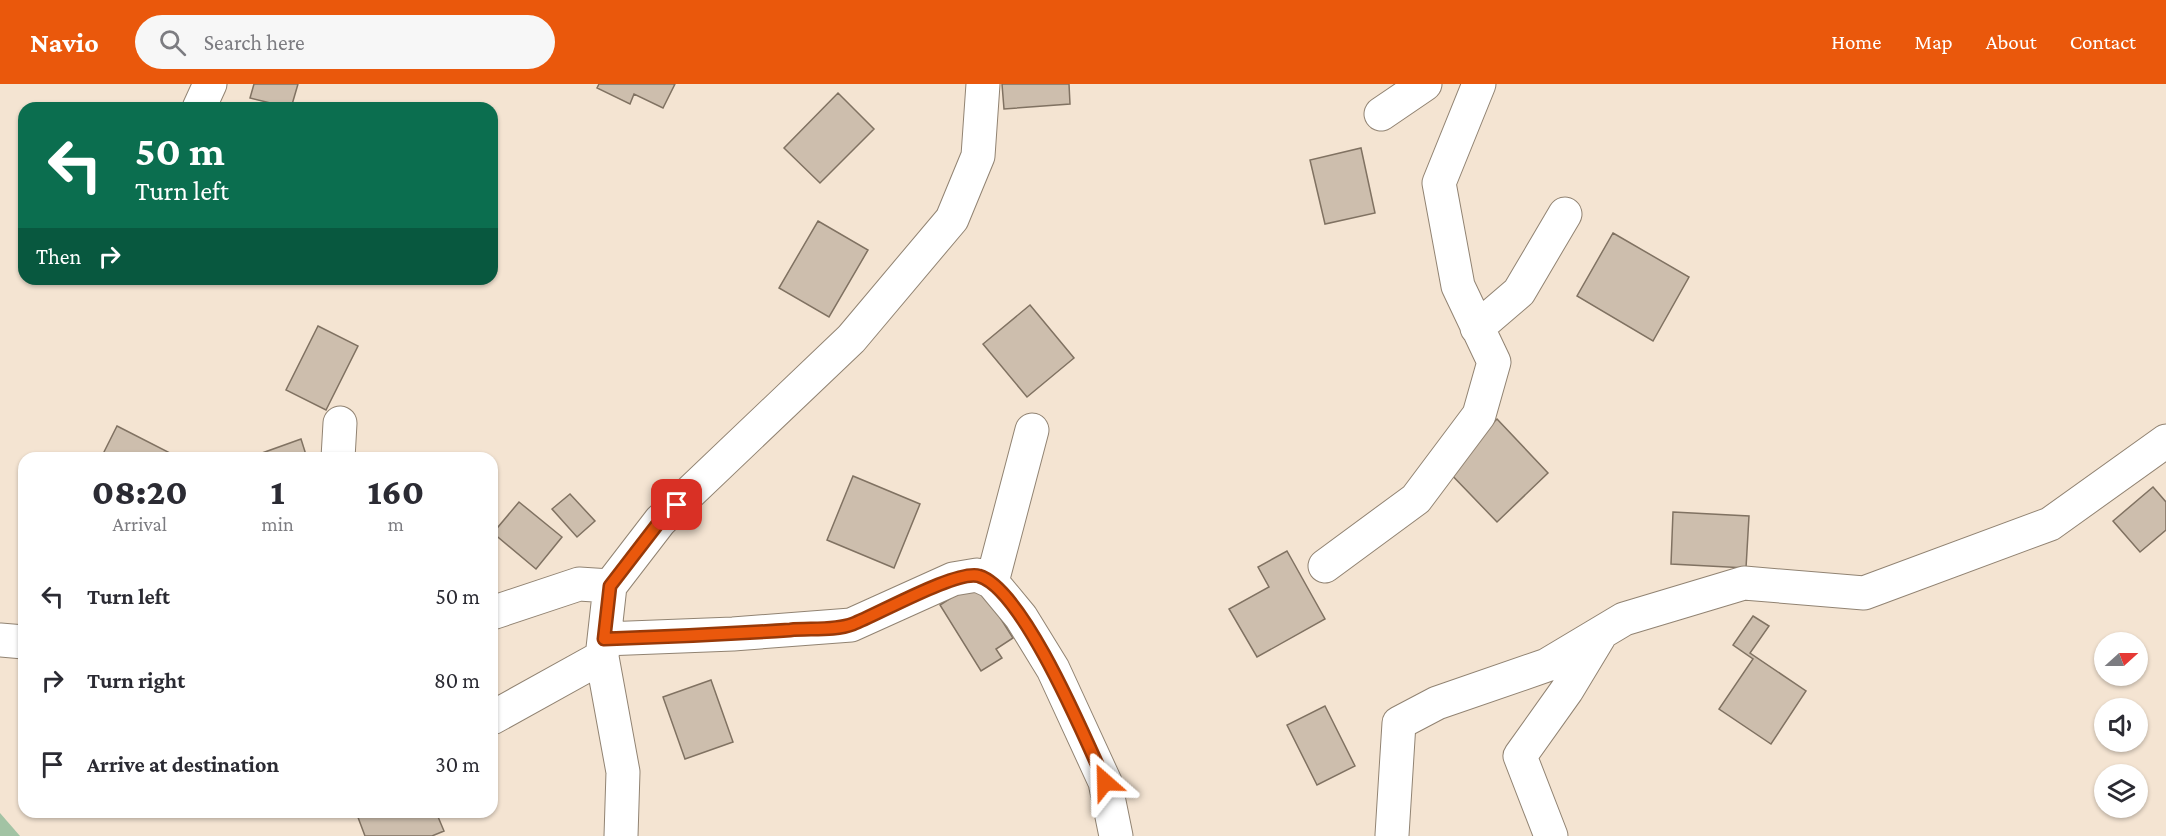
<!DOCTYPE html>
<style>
:root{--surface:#fff;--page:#f7f7f7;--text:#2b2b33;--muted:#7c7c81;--accent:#ea580c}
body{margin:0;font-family:"Crimson Pro",serif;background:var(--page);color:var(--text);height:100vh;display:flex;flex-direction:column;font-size:22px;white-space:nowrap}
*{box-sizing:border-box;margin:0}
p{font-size:20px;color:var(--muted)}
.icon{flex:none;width:33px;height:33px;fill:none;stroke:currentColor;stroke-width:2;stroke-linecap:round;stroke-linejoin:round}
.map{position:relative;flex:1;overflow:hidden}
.side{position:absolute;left:18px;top:368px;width:480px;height:366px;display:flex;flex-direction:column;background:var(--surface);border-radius:18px;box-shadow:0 2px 4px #0004}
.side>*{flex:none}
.hud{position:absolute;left:18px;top:18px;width:480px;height:183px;border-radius:18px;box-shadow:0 2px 4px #0004;background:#0b6e4f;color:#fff;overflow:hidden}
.needle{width:39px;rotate:69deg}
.fabs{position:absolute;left:2094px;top:548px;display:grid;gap:12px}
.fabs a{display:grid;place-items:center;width:54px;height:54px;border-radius:50%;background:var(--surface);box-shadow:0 2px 4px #0004;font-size:30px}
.pin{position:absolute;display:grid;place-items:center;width:51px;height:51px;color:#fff;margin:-26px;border-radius:12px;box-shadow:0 3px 9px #0006}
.me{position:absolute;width:66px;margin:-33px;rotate:335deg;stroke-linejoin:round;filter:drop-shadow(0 0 4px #0008)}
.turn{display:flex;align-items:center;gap:21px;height:126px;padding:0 18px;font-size:27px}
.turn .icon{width:78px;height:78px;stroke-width:2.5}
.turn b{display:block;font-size:42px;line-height:51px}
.then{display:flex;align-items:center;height:57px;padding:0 18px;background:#0003;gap:12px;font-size:22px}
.eta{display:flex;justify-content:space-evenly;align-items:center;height:102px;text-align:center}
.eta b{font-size:36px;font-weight:800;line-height:42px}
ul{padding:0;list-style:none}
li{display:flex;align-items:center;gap:18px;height:84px;padding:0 18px}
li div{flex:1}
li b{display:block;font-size:22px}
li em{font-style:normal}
header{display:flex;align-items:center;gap:36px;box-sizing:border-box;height:84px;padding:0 30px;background:var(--accent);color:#fff}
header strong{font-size:28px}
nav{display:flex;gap:33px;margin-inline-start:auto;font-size:21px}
.search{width:420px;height:54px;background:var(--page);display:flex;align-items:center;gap:15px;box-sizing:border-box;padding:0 21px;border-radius:33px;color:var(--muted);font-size:22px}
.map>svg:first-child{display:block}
.forest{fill:#a2c3a4}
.building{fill:#cdbead;stroke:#807262;stroke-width:1.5}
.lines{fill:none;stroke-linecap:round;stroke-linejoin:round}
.minor-casing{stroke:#918372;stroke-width:35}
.minor{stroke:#fff;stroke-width:33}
.route-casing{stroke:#983908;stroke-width:15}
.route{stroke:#ea580c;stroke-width:10}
</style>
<header>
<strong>Navio</strong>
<div class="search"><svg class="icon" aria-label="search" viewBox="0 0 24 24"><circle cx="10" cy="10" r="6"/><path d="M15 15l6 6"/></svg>Search here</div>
<nav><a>Home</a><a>Map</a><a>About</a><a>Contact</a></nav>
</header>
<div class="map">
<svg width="2166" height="752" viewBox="0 0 2166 752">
<rect width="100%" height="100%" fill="#f4e4d2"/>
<!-- forest -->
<path class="forest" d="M0,729L20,752H0Z"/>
<!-- building -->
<path class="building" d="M254,0H298L291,24L250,14Z
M599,0H675L663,24L634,10L630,20L597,4Z
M1002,0H1069L1070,20L1004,25Z
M838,9L874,45L820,99L784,64Z
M1361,64L1375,129L1325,140L1310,76Z
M818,137L868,166L829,233L779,204Z
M1613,149L1689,193L1653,257L1577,212Z
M1030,221L1074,274L1027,313L983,260Z
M318,242L358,262L326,326L286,306Z
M1497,335L1548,389L1497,438L1446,385Z
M117,342L172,370L170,374H101Z
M301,355L307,374H248Z
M853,392L920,420L894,484L827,456Z
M2153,403L2166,418V446L2140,468L2113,437Z
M570,410L595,437L577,453L552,425Z
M519,418L562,453L536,485L493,449Z
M1673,428L1749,432L1746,484L1671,480Z
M1287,467L1325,535L1257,573L1229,525L1269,503L1258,483Z
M977,497L1013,554L996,565L1002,574L981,587L940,521Z
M1753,532L1769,542L1750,569L1806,607L1771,660L1719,625L1753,575L1733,561Z
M711,596L733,658L685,675L663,613Z
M1325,622L1355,682L1317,701L1287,641Z
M356,728H436L444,747L432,752H365Z"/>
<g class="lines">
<defs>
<path id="minor" d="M199,24L210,0
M1381,30L1425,0
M1477,244L1519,208L1565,130
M338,374L340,339
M1325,482L1416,415L1479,331L1494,278L1458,202L1439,99L1479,0
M992,498L1032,346
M492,529L579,500L610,502
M604,555L733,550L851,541L953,495L977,491L992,498L1021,533L1053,585L1105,698L1116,752
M0,556L24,558
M492,634L602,573
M1392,751L1399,639L1437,619L1547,581L1624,535L1744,499L1864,509L2050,440L2166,357
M621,752L623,688L602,573L610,502L660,437L851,255L952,135L978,72L983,0
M1551,752L1520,672L1567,606L1599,553"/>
</defs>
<!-- minor casing -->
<use href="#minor" class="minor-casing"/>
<!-- minor -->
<use href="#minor" class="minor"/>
</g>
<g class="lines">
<defs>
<path id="route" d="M677,421L660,437L610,502L604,555C666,553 728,550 790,546C809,544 835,547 853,540C877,531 958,485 979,492C1023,505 1085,654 1105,698"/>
</defs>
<!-- route casing -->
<use href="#route" class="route-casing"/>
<!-- route -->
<use href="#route" class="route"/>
</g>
</svg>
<div class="fabs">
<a><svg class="needle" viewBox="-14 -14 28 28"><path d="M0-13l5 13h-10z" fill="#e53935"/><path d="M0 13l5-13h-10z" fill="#7c7c81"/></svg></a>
<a><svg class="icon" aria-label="sound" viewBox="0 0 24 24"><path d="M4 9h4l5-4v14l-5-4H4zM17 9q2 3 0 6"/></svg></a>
<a><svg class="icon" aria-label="layers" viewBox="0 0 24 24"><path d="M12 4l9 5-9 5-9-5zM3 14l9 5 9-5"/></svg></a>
</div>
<div class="pin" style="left:677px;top:421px;background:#d93025"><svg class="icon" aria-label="arrive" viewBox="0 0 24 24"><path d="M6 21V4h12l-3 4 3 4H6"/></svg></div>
<svg class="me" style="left:1105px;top:698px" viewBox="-20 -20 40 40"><path d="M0-17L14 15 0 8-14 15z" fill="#ea580c" stroke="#fff" stroke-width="4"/></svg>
<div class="hud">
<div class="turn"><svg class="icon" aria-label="left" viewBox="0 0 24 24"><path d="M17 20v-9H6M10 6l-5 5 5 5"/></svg><div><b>50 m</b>Turn left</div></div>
<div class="then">Then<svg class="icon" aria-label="right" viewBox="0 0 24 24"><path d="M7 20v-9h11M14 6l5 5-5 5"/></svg></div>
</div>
<section class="side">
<div class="eta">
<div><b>08:20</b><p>Arrival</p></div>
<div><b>1</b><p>min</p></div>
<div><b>160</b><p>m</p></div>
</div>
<ul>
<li><svg class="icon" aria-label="left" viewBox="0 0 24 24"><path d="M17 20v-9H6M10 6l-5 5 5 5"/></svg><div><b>Turn left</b></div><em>50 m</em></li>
<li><svg class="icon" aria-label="right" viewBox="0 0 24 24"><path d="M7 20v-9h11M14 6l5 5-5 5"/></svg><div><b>Turn right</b></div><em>80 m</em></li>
<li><svg class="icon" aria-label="arrive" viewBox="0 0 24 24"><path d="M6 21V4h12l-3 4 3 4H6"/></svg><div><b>Arrive at destination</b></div><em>30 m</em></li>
</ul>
</section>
</div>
